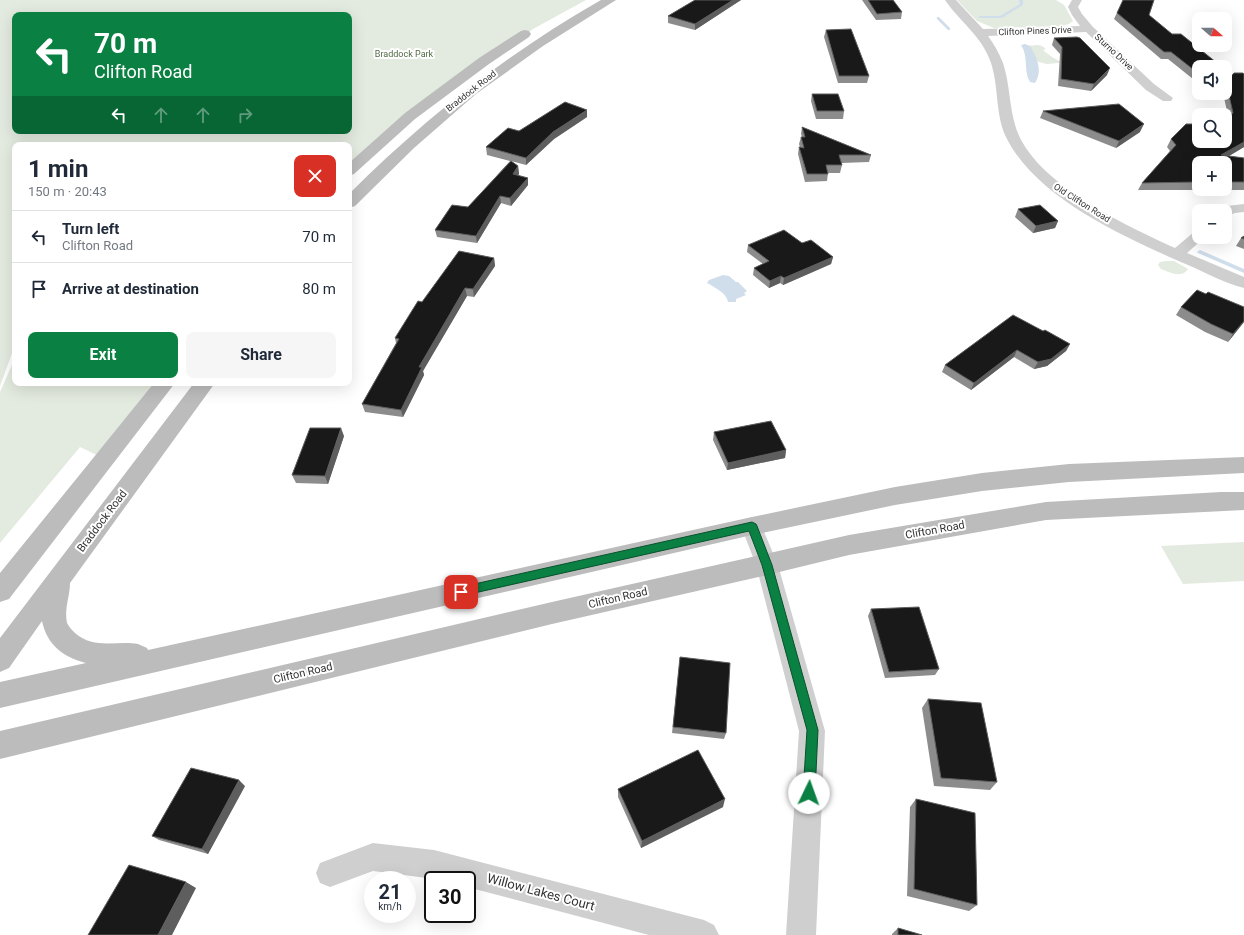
<!DOCTYPE html>
<meta charset="utf-8">
<style>
:root{--surface:#fff;--page:#f6f6f7;--text:#1f2937;--muted:#747a83;--line:#e0e1e3;--accent:#0b8043}
body{margin:0;font-family:Roboto,sans-serif;background:var(--page);color:var(--text);height:100vh;display:flex;flex-direction:column;font-size:15px;white-space:nowrap}
*{box-sizing:border-box;margin:0}
p{font-size:13px;color:var(--muted)}
.icon{flex:none;width:22px;height:22px;fill:none;stroke:currentColor;stroke-width:2;stroke-linecap:round;stroke-linejoin:round}
.map{position:relative;flex:1;overflow:hidden}
.sheet{position:absolute;left:12px;top:142px;width:340px;height:244px;display:flex;flex-direction:column;background:var(--surface);border-radius:8px;box-shadow:0 4px 16px #0002}
.sheet>*{flex:none}
.guide{position:absolute;left:12px;top:12px;width:340px;height:122px;border-radius:8px;box-shadow:0 4px 16px #0002;background:#0b8043;color:#fff;overflow:hidden}
.needle{width:26px;rotate:110deg}
.buttons{position:absolute;left:1192px;top:12px;display:grid;gap:8px}
.buttons a{display:grid;place-items:center;width:40px;height:40px;border-radius:8px;background:var(--surface);box-shadow:0 4px 16px #0002;font-size:20px}
.speed{position:absolute;left:364px;top:871px;display:flex;gap:8px;font-size:20px;font-weight:700;text-align:center}
.speed>*{display:grid;place-content:center;width:52px;height:52px;border-radius:50%;background:var(--surface);box-shadow:0 4px 16px #0002;line-height:1}
.speed small{font-size:10px;font-weight:400}
.speed .limit{border:2px solid #111;border-radius:6px;background:#fff;color:#111}
.pin{position:absolute;display:grid;place-items:center;width:34px;height:34px;color:#fff;margin:-17px;border-radius:8px;box-shadow:0 2px 6px #0006}
.me{position:absolute;width:44px;margin:-22px;rotate:3deg;stroke-linejoin:round;filter:drop-shadow(0 0 3px #0008)}
.turn{display:flex;align-items:center;gap:14px;height:84px;padding:0 16px;font-size:18px}
.turn .icon{width:52px;height:52px;stroke-width:2.5}
.turn b{display:block;font-size:28px;line-height:34px}
.lanes{display:flex;align-items:center;height:38px;padding:0 16px;background:#0003;justify-content:center;gap:20px;direction:ltr}
.lanes .off{opacity:.35}
.round{display:grid;place-items:center;flex:none;width:42px;height:42px;border-radius:8px;background:var(--page)}
.overview{display:flex;align-items:center;justify-content:space-between;height:68px;padding:0 16px}
h1{font-size:24px;font-weight:700;line-height:30px}
.button{display:flex;gap:8px;margin-top:auto;padding:8px 16px}
.button a{flex:1;height:46px;border-radius:8px;background:var(--accent);color:#fff;font-size:16px;font-weight:700;line-height:46px;text-align:center}
.button a+a{background:var(--page);color:var(--text)}
ul{padding:0;list-style:none}
li{display:flex;align-items:center;gap:12px;height:52px;padding:0 16px;border-top:1px solid var(--line)}
li div{flex:1}
li b{display:block;font-size:15px}
li em{font-style:normal}
.map>svg:first-child{display:block}
.green{fill:#e3eadf;fill-rule:evenodd}
.water{fill:#d0ddea}
.lines{fill:none;stroke-linecap:round;stroke-linejoin:round}
.stream{fill:#d0ddea;fill-rule:evenodd}
.street{fill:#cfcfcf;fill-rule:evenodd}
.secondary{fill:#bcbcbc;fill-rule:evenodd}
.wall{fill:#8c8c8c}
.shaded-wall{fill:#5e5e5e}
.building{fill:#191919;stroke:#5e5e5e}
.route{fill:#0b8043;stroke:#07532c}
.labels{text-anchor:middle;dominant-baseline:central;stroke-width:4;stroke-linejoin:round;paint-order:stroke}
.far-street-label{font-size:9px;fill:#323232;stroke:#fff}
.far-park-label{font-size:9px;fill:#506a43;stroke:#fff}
.street-label{font-size:11px;fill:#323232;stroke:#fff}
.near-street-label{font-size:13px;fill:#323232;stroke:#fff}
</style>
<div class="map">
<svg width="1244" height="935" viewBox="0 0 1244 935">
<rect width="100%" height="100%" fill="#fff"/>
<!-- green -->
<path class="green" d="M0,0H586L533,29L410,116L349,171V145H15V345L0,386ZM15,15H349V131H15Z
M957,0H1056L1064,5L1073,21L1069,24L1062,26L994,28L977,21Z
M1038,45L1042,46L1046,49L1043,50C1046,53 1055,59 1059,61L1092,60L1047,64C1034,62 1031,57 1026,46Z
M1166,261H1174L1188,269C1182,279 1169,272 1161,269L1158,265L1160,262Z
M15,358V383H165L105,459L80,447L0,543V392Z
M1244,542V581L1183,584L1161,546Z"/>
<!-- water -->
<path class="water" d="M1025,44L1030,46C1037,57 1043,71 1035,83L1030,82C1023,70 1029,57 1021,45Z
M723,275L729,276L736,282H738L747,291L744,293L746,295L736,299V302H728C727,293 714,287 707,283L709,280Z"/>
<g class="lines">
<!-- stream -->
<path class="stream" d="M1019,0H1023V5L1002,18H980L978,17L980,16H1000L1020,4Z
M937,17H939L950,28V30H948L937,19Z
M1200,250L1244,269V273L1198,253L1197,252Z"/>
<!-- street -->
<path class="street" d="M945,0H956L983,29L1080,26L1072,15L1068,7L1072,0H1082L1078,7L1082,14L1093,27L1154,84L1173,98L1171,101H1163L1146,90L1086,32L988,36C994,44 999,53 1003,63C1010,84 1009,107 1016,128C1034,183 1125,225 1175,248L1194,232L1199,230V237H1205L1187,253L1244,277V288C1225,283 1206,273 1188,265C1128,239 1036,199 1006,137C995,114 999,87 991,63C982,36 960,22 945,0Z
M1244,204V212L1235,213L1225,217V211H1219L1227,206Z
M752,517L759,520L778,565L825,731L816,935H786L799,731L756,565L741,526L745,520Z
M373,843L434,850L704,920L714,925L719,935H649L467,887V880H442L373,871L330,887L320,883L316,873L320,863Z"/>
<!-- secondary -->
<path class="secondary" d="M601,0H616L543,46L476,94L414,148L355,206L349,208V194C425,118 508,53 601,0Z
M525,30L529,31L531,34L529,37L489,64L415,119L354,174L349,176V163L405,113L479,58L521,31Z
M154,383H175L9,599L0,602V573Z
M194,383H215L70,583C70,596 64,609 67,623C69,627 72,630 75,633C94,650 118,640 138,644C141,645 144,647 147,648L148,650L752,517L895,487L982,473L1069,464L1244,457V473L1069,482L982,491L895,505L752,535L0,708V682L86,663C63,657 47,645 42,621L9,668L0,672V638Z
M1221,492H1244V510L1046,520L849,555L767,575L552,624L0,759V731L552,602L849,535L1046,502Z"/>
</g>
<!-- wall -->
<path class="wall" d="M695,0H741L695,30L668,23V16Z
M862,0H893L902,12L901,19L876,20Z
M1123,0L1149,15L1199,67V83H1198L1168,59H1161L1114,19Z
M826,30L869,76L867,83H838L824,37Z
M1054,38L1107,75L1091,91L1058,86L1060,54L1052,45Z
M1225,70L1231,74L1227,81L1244,74V147L1229,156L1244,158V190H1224L1223,189H1225V163H1199V183L1193,190H1138L1142,183L1170,151L1167,147L1171,139L1199,141L1228,116L1223,93H1225V84L1226,82H1225Z
M812,94L844,111L843,119H816L811,101Z
M1043,111L1140,132L1116,148L1040,118Z
M587,117L554,139L526,165L511,161L518,166L519,174L518,175L528,185L511,206L501,203L477,243L437,237L435,230L468,207L510,161L487,155L486,147L519,131Z
M802,127L871,155L869,162L841,163L842,165L840,173H828L827,181L805,182L798,154L799,147H800L799,144L801,137H802L801,134Z
M1018,209L1058,221L1055,228L1033,233L1015,217Z
M1244,236V249L1236,246L1241,238Z
M802,243L833,257L831,264L783,285L780,283L769,288L753,275L754,268L763,264L747,252L748,245Z
M494,258L495,266L474,297L467,296L423,371L424,375L403,417L365,412L362,404L396,343L395,338L422,302Z
M1181,307L1244,322L1228,342L1205,332L1176,315Z
M1043,331L1070,344L1066,351L1047,366L1034,369L1014,357L971,390L942,372L945,365Z
M714,432L786,450L785,458L727,470L713,440Z
M344,436L328,484L296,483L292,475Z
M871,609L939,669L935,675L885,678L868,616Z
M680,657L726,733L724,739L672,733Z
M928,699L997,782L990,790L934,786L922,708Z
M245,786L208,854L159,840L152,836Z
M618,789L723,807L641,848L618,797Z
M916,799L977,905L969,911L907,896L910,807Z
M898,928L922,935H892V934Z"/>
<!-- shaded-wall -->
<path class="shaded-wall" d="M733,0H741L695,30V24Z
M1110,68L1107,75L1091,91L1094,84Z
M587,110V117L554,139L526,165V158L553,132Z
M1144,124L1140,132L1116,148L1119,141Z
M1244,142V147L1217,163L1221,155Z
M518,166L519,174L514,182L513,174Z
M528,178V185L511,206L510,198Z
M1199,180V183L1193,190L1197,182Z
M500,196L501,203L477,243L476,236Z
M1058,221L1055,228L1033,233L1036,226Z
M833,257L831,264L783,285L784,278Z
M494,258L495,266L474,297L473,289Z
M781,276L780,283L769,288L770,281Z
M465,288L467,296L423,371L424,375L403,417L401,410L419,367Z
M1244,321V322L1228,342L1233,334Z
M1070,344L1066,351L1047,366L1034,369L1038,362Z
M1017,350L1014,357L971,390L974,383Z
M341,428L344,436L328,484L325,476Z
M786,450L785,458L727,470L728,463Z
M239,780L245,786L208,854L202,849Z
M725,799L723,807L641,848L642,841Z
M186,882L196,888L172,935H158Z"/>
<!-- building -->
<path class="building" d="M695,0H733L695,24L668,16Z
M868,0H893L902,12L877,14Z
M1123,0H1154L1149,15L1172,34H1181L1222,67H1199V74L1171,52H1164L1117,13Z
M851,29L869,76H839L826,30Z
M1077,37L1080,38L1110,68L1094,84L1061,79L1062,47L1054,38Z
M1225,70L1231,74L1225,75Z
M1234,73H1243L1244,74V142L1221,155L1244,158V182H1229L1225,178V163H1199V180L1197,182L1142,183L1176,145L1171,139L1186,124H1199V141H1225V117L1233,113L1226,82Z
M812,94H838L844,111H817Z
M565,102L587,110L553,132L526,158L486,147L508,128L519,131Z
M1119,104L1144,124L1119,141L1043,111Z
M802,127L871,155H839L842,165H826L828,174H807L799,147L804,148L801,137H805Z
M511,161L518,166L513,174L528,178L510,198L500,196L476,236L435,230L452,205L468,207Z
M1040,205L1058,221L1036,226L1018,209Z
M784,230L802,243L811,240L833,257L784,278L781,276L770,281L754,268L769,261L748,245Z
M1244,236V239L1241,238Z
M459,251L494,258L473,289L465,288L419,367H422L401,410L362,404L399,339L395,338L418,301L422,302Z
M1197,290L1206,294L1208,292L1244,307V321L1233,334L1211,324L1181,307Z
M1013,315L1043,331L1045,330L1070,344L1051,359L1038,362L1017,350L974,383L945,365Z
M771,421L786,450L728,463L714,432Z
M310,428H341L325,476L292,475Z
M919,607L939,669L889,672L871,609Z
M680,657L730,663L726,733L673,727Z
M928,699L981,703L997,782L941,778Z
M698,750L725,799L642,841L618,789Z
M191,768L239,780L202,849L152,836Z
M916,799L975,813L977,905L914,889Z
M129,865L186,882L158,935H88Z
M898,928L922,935H898Z"/>
<!-- route -->
<path class="route" d="M752,522L756,524L757,526L772,565L818,730L815,793L813,798L809,799L804,798L803,793L807,730L762,565L749,531L461,596L457,595L456,592L457,589L461,587Z"/>
<g class="labels">
<!-- far-street labels -->
<g class="far-street-label">
<text transform="translate(1035 31) rotate(-2)">Clifton Pines Drive</text>
<text transform="translate(1114 52) rotate(43)">Sturno Drive</text>
<text transform="translate(471 91) rotate(-38)">Braddock Road</text>
<text transform="translate(1082 203) rotate(32)">Old Clifton Road</text>
</g>
<!-- far-park labels -->
<g class="far-park-label">
<text x="404" y="54">Braddock Park</text>
</g>
<!-- street labels -->
<g class="street-label">
<text transform="translate(102 521) rotate(-53)">Braddock Road</text>
<text transform="translate(935 530) rotate(-10)">Clifton Road</text>
<text transform="translate(618 598) rotate(-13)">Clifton Road</text>
<text transform="translate(303 673) rotate(-13)">Clifton Road</text>
</g>
<!-- near-street labels -->
<g class="near-street-label">
<text transform="translate(541 892) rotate(15)">Willow Lakes Court</text>
</g>
</g>
</svg>
<div class="buttons">
<a><svg class="needle" viewBox="-14 -14 28 28"><path d="M0-13l5 13h-10z" fill="#e53935"/><path d="M0 13l5-13h-10z" fill="#747a83"/></svg></a>
<a><svg class="icon" aria-label="sound" viewBox="0 0 24 24"><path d="M4 9h4l5-4v14l-5-4H4zM17 9q2 3 0 6"/></svg></a>
<a><svg class="icon" aria-label="search" viewBox="0 0 24 24"><circle cx="10" cy="10" r="6"/><path d="M15 15l6 6"/></svg></a>
<a>+</a>
<a>−</a>
</div>
<div class="speed"><div>21<small>km/h</small></div><div class="limit">30</div></div>
<div class="pin" style="left:461px;top:592px;background:#d93025"><svg class="icon" aria-label="arrive" viewBox="0 0 24 24"><path d="M6 21V4h12l-3 4 3 4H6"/></svg></div>
<svg class="me" style="left:809px;top:793px" viewBox="-20 -20 40 40"><circle r="19" fill="#fff"/><path d="M0-13L10 11 0 6-10 11z" fill="#0b8043"/></svg>
<div class="guide">
<div class="turn"><svg class="icon" aria-label="left" viewBox="0 0 24 24"><path d="M17 20v-9H6M10 6l-5 5 5 5"/></svg><div><b>70 m</b>Clifton Road</div></div>
<div class="lanes"><svg class="icon" aria-label="left" viewBox="0 0 24 24"><path d="M17 20v-9H6M10 6l-5 5 5 5"/></svg><svg class="icon off" aria-label="ahead" viewBox="0 0 24 24"><path d="M12 20V5M6 11l6-6 6 6"/></svg><svg class="icon off" aria-label="ahead" viewBox="0 0 24 24"><path d="M12 20V5M6 11l6-6 6 6"/></svg><svg class="icon off" aria-label="right" viewBox="0 0 24 24"><path d="M7 20v-9h11M14 6l5 5-5 5"/></svg></div>
</div>
<section class="sheet">
<div class="overview"><div><h1>1 min</h1><p>150 m · 20:43</p></div><a class="round" style="background:#d93025;color:#fff"><svg class="icon" aria-label="close" viewBox="0 0 24 24"><path d="M6 6l12 12M18 6L6 18"/></svg></a></div>
<ul>
<li><svg class="icon" aria-label="left" viewBox="0 0 24 24"><path d="M17 20v-9H6M10 6l-5 5 5 5"/></svg><div><b>Turn left</b><p>Clifton Road</p></div><em>70 m</em></li>
<li><svg class="icon" aria-label="arrive" viewBox="0 0 24 24"><path d="M6 21V4h12l-3 4 3 4H6"/></svg><div><b>Arrive at destination</b></div><em>80 m</em></li>
</ul>
<div class="button"><a>Exit</a><a>Share</a></div>
</section>
</div>
